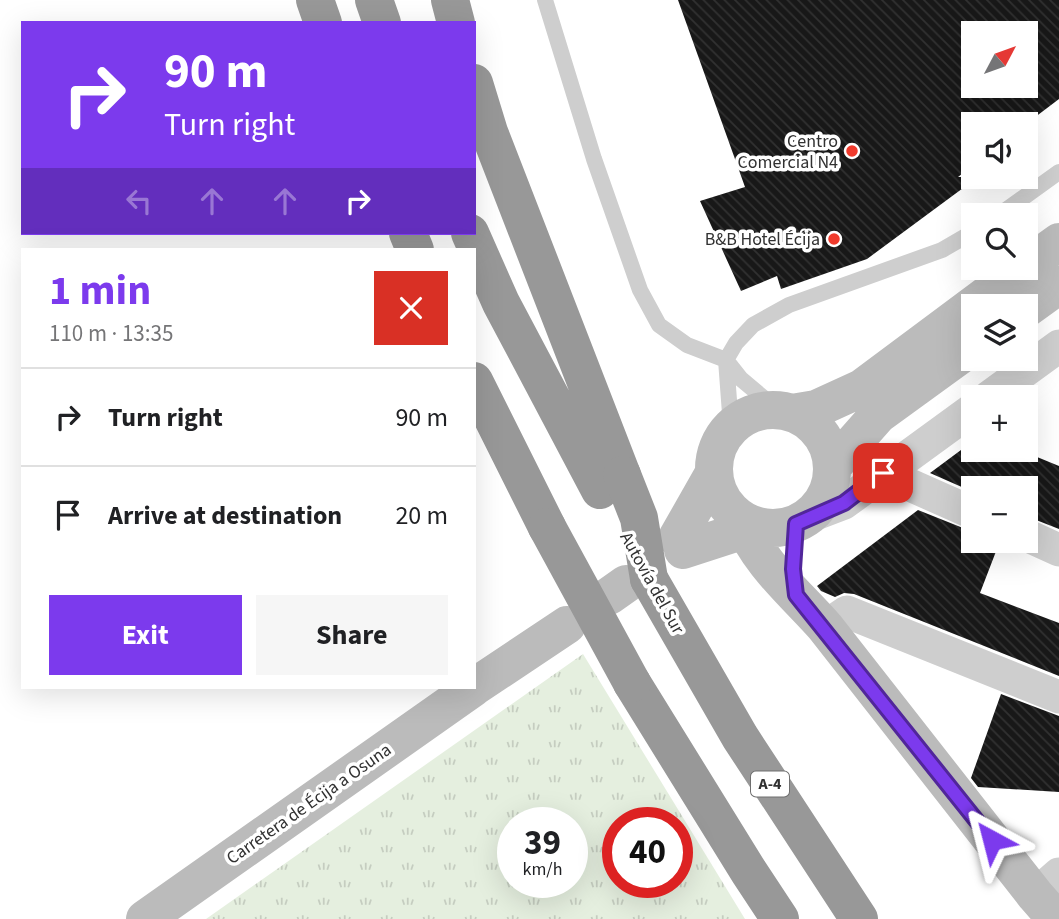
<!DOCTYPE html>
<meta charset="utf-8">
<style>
:root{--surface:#fff;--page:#f6f6f6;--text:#202124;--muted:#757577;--line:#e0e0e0;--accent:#7c3aed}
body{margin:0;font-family:"Source Sans 3",sans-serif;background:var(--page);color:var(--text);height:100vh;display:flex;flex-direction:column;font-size:26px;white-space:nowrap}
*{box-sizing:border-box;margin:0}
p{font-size:23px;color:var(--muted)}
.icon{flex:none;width:38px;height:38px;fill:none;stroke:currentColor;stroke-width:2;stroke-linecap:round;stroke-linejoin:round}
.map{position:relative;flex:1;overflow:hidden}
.drawer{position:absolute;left:21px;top:248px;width:455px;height:441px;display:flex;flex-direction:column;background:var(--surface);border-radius:0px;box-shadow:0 7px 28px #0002}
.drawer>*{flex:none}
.banner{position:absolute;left:21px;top:21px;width:455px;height:214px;border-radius:0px;box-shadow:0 7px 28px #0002;background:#7c3aed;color:#fff;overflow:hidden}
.needle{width:46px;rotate:49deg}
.buttons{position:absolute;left:961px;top:21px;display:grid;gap:14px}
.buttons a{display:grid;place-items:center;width:77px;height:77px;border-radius:0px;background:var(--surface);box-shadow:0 7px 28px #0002;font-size:35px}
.speed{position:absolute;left:497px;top:807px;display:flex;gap:14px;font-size:35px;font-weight:700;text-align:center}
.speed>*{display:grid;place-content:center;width:91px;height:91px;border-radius:50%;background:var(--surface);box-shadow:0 7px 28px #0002;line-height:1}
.speed small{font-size:18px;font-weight:400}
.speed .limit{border:10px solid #d22;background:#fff;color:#111}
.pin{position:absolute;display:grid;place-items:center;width:60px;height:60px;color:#fff;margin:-30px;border-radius:14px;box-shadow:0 4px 10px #0006}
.me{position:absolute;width:77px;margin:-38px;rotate:322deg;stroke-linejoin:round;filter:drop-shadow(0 0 5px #0008)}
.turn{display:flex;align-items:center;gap:24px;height:147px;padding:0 28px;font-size:32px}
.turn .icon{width:91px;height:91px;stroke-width:2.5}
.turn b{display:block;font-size:49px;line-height:60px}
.lanes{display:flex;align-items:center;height:66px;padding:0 28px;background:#0003;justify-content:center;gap:35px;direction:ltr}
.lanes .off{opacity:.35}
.round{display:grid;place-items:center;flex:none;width:74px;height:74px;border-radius:0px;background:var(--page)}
.head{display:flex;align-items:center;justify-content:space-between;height:119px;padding:0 28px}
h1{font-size:42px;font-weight:700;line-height:52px;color:var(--accent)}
.cta{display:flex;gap:14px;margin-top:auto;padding:14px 28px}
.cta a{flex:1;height:80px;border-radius:0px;background:var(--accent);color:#fff;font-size:28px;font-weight:700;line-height:80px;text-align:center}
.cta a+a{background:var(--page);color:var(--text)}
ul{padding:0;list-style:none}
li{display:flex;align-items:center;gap:21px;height:98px;padding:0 28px;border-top:2px solid var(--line)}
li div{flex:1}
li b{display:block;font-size:26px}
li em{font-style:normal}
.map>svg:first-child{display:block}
.grass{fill:url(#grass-tufts);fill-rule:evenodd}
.building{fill:url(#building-back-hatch);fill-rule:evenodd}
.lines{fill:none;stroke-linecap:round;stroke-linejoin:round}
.lane{stroke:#cecece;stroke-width:16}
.street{stroke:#cecece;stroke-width:33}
.secondary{stroke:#bbb;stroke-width:38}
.highway{stroke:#989898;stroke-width:38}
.highway-bridge{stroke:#989898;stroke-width:38}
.route-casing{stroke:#51269a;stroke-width:18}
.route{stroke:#7c3aed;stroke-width:12}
.poi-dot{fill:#f03a2c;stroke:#fff;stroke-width:2.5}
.labels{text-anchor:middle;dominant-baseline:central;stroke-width:7;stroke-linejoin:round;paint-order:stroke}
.shield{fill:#fff;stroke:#6f6f6f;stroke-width:2}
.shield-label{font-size:16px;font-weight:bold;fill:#313131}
.poi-label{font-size:18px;fill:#313131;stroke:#fff;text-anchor:end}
.street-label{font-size:18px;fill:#313131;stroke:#fff}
</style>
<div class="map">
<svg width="1059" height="919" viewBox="0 0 1059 919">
<defs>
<pattern id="grass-tufts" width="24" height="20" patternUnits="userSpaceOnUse" patternTransform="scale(1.75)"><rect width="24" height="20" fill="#e5efdf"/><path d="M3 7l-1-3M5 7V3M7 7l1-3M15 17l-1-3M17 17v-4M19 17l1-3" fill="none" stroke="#c5cdc0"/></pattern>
<pattern id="building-back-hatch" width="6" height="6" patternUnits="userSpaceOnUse" patternTransform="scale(1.75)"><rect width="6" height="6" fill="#181818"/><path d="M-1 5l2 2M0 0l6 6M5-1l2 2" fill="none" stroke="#313131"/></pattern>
</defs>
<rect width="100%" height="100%" fill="#fff"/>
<!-- grass -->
<path class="grass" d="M583,654L745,919H206ZM513,822H572V882H513ZM618,822H677V882H618Z"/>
<!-- building -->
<path class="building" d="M678,0H1059V99L1026,124H973V165L958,177H978L867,259L781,289L777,276L741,291L700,201L745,187ZM973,33H1026V86H973Z
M961,450H1020L1059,466V529L1026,516V488H973V492L930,473Z
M918,510L973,532V541H1000L980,593L1059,623V676L854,594L844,593L835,597L821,591L817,586Z
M1001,694L1059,716V792L978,787L971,778Z"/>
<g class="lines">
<!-- lane -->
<path class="lane" d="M545,0L594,159L640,290L659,325L687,345L726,360L741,379L778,410
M999,215L1059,172
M731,427L726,360L736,343L753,325L789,305L942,250L973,232"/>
<!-- street -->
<path class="street" d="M989,397L1059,346
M870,461L883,473L973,513
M810,516L844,503L973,409
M1026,535L1059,550
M825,627L847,612L1059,697
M1035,895L1059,874"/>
<!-- secondary -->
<path class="secondary" d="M1026,266L1059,242
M1026,309L1059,285
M714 469a59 59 0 1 1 118 0a59 59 0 1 1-118 0Z
M792,413L816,409L862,388L1023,268
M833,466L878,415L973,346
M741,519C758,563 794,592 825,627L1035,895L1056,919
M677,538L714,473
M683,550L757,526
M609,596L626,584
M474,687L567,625
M145,919L473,688"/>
<!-- highway -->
<path class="highway" d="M315,0L323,23
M374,0L382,23
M450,0L456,23
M474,83L489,132L622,475
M408,233L415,250
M470,233L501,303L600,490
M474,381L547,527
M649,579L740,737L859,919
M632,683L749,872L780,919"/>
<!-- highway-bridge -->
<path class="highway-bridge" d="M622,475L639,518L649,579
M547,527L632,683"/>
</g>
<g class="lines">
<defs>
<path id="route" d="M883,473L844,503L796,524L793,569L796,595L992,840"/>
</defs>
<!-- route casing -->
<use href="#route" class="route-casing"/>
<!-- route -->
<use href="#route" class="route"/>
</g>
<!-- markers -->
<g class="poi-dot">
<circle cx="852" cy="151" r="7"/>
<circle cx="834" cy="239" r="7"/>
</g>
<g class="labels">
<!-- shield labels -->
<rect class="shield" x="751" y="771.5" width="38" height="25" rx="5"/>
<g class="shield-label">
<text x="770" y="784">A-4</text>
</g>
<!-- poi labels -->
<g class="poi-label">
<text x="838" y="141">Centro<tspan x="838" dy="21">Comercial N4</tspan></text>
<text x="820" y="239">B&amp;B Hotel Écija</text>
</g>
<!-- street labels -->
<g class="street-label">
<text transform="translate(652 583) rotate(61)">Autovía del Sur</text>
<text transform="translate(309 804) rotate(-35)">Carretera de Écija a Osuna</text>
</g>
</g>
</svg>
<div class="buttons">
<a><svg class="needle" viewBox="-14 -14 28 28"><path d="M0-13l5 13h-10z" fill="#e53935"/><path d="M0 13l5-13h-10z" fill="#757577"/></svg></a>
<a><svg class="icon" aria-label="sound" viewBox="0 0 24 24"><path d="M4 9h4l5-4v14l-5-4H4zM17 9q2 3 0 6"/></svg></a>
<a><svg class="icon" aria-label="search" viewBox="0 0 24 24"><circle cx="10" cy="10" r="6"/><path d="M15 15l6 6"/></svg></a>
<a><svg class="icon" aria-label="layers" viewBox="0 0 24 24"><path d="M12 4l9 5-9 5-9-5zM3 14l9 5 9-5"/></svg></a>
<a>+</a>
<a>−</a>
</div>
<div class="speed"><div>39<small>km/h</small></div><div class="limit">40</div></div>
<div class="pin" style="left:883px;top:473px;background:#d93025"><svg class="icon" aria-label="arrive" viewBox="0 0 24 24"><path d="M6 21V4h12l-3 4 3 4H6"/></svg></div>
<svg class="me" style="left:992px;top:840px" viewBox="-20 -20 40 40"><path d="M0-17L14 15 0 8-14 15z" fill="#7c3aed" stroke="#fff" stroke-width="4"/></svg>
<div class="banner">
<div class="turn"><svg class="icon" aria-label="right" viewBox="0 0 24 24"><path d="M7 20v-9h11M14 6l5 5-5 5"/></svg><div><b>90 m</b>Turn right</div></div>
<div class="lanes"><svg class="icon off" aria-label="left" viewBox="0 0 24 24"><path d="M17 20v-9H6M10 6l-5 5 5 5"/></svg><svg class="icon off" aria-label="ahead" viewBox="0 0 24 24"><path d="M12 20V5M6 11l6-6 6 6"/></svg><svg class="icon off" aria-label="ahead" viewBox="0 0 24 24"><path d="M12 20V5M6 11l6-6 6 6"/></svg><svg class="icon" aria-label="right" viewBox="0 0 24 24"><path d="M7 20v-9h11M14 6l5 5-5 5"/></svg></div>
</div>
<section class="drawer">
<div class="head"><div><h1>1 min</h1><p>110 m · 13:35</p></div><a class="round" style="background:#d93025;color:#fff"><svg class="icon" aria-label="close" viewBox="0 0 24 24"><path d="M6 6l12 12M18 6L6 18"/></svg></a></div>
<ul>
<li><svg class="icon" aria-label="right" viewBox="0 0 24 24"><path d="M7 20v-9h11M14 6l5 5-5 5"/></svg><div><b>Turn right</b></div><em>90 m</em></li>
<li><svg class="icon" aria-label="arrive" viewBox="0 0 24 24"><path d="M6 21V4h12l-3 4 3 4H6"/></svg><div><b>Arrive at destination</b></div><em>20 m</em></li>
</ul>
<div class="cta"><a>Exit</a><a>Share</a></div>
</section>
</div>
